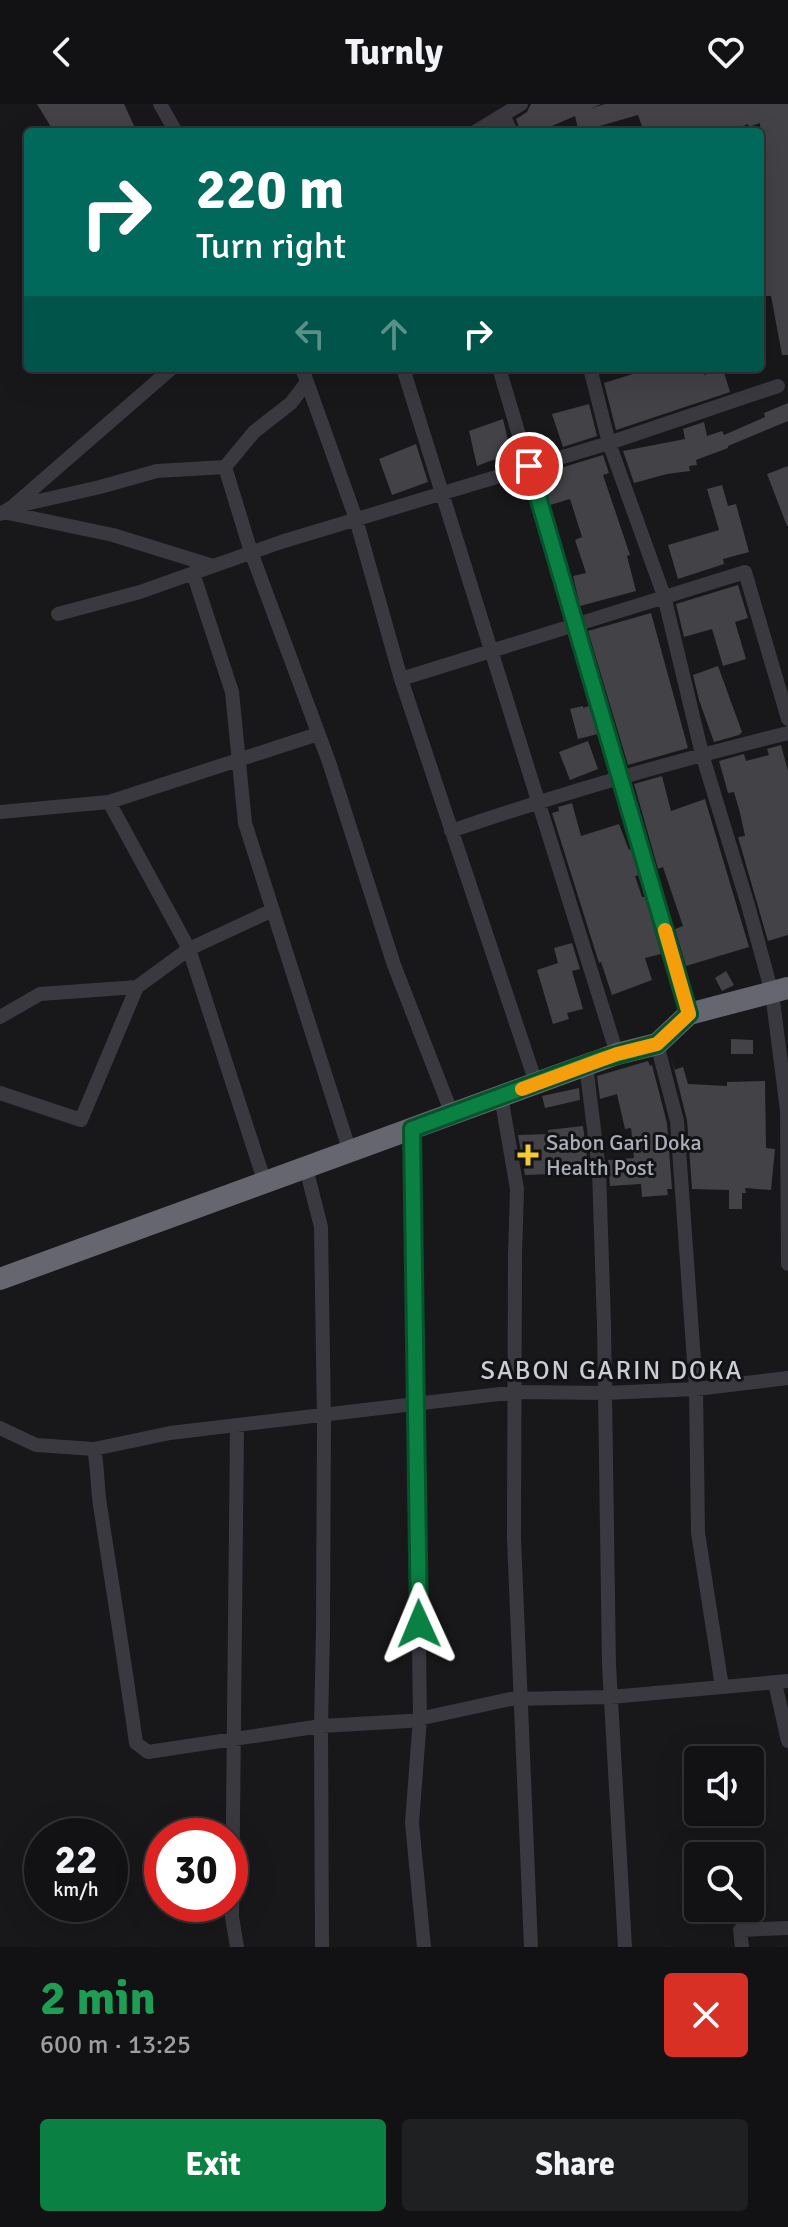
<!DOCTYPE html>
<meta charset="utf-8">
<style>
:root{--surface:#121214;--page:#1f2022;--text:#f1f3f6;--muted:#9c9ea0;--line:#313234;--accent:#0b8043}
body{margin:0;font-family:Signika,sans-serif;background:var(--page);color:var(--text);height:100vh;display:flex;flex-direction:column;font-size:30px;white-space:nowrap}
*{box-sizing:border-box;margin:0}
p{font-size:26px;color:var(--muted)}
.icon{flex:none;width:44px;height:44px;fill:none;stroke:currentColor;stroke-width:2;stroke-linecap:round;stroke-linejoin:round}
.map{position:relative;height:1843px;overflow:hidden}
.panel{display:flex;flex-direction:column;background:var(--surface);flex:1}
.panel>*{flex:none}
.top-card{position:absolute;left:24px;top:24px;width:740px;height:244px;border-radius:8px;box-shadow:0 8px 32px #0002,0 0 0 2px var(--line);background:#00695c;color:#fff;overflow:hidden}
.tools{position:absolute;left:684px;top:1642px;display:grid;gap:16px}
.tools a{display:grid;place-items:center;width:80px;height:80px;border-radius:8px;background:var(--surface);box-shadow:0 8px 32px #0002,0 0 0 2px var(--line);font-size:40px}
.speed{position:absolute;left:24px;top:1714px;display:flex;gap:16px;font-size:40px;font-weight:700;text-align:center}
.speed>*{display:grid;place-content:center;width:104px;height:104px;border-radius:50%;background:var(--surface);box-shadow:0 8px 32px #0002,0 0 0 2px var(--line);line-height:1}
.speed small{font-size:20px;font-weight:400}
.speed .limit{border:12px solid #d22;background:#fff;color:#111}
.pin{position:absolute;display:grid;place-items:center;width:68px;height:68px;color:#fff;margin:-34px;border:4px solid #fff;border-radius:50%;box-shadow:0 2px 8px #0007}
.me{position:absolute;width:88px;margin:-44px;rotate:359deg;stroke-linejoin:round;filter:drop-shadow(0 0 6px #0008)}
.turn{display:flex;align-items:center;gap:28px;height:168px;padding:0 40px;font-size:36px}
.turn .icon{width:104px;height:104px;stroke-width:2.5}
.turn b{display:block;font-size:56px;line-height:68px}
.lanes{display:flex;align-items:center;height:76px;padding:0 40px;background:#0003;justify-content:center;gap:40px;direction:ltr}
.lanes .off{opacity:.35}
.round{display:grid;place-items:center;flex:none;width:84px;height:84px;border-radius:8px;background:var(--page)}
.summary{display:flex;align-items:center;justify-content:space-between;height:136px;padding:0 40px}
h1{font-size:48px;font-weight:700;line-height:60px;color:#1e9e55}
.primary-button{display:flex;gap:16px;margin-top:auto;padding:16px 40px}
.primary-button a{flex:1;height:92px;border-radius:8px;background:var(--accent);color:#fff;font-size:32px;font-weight:700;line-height:92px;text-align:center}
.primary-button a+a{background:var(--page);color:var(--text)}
header{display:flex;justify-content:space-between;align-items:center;height:104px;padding:0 40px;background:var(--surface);font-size:36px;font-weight:700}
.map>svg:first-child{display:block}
.building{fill:#424247}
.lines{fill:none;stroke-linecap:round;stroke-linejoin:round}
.minor{stroke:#39393f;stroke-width:14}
.highway{stroke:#656670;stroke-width:22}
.route-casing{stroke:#07532c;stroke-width:20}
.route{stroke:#0b8043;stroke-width:14}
.slow{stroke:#f59e0b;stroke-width:14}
.poi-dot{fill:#f4cb36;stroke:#131315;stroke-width:3}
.labels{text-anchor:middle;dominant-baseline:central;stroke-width:6;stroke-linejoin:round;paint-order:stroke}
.poi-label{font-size:22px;fill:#aaadba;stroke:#131315;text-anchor:start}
.quarter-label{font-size:26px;letter-spacing:2px;fill:#cbcdd6;stroke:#131315}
</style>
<header><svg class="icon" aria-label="back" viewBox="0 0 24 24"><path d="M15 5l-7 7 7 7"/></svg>Turnly<svg class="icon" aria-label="heart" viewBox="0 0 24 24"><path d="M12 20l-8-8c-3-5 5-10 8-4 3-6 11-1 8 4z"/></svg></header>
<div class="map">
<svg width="788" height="1843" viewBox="0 0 788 1843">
<rect width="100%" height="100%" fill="#18181a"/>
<!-- building -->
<path class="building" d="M37,0H124L137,28H54Z
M531,0H601L592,4L605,0H788V251H782L771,192H765L760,149V19L749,23L748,20L728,28H644L638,11L579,28L575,12L552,22L555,28H521L516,15L527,8Z
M631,264H703L704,271L723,265L730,288L616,326L604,279L633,270Z
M788,299V317L728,342V344L696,356L697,361L689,362L690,367L667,370L634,379L623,347L685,335L683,325L704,318L707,332L722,327L724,331L765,313L764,309Z
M589,300L597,332L563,343L552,310Z
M503,315L511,349L477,362L469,327Z
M416,340L428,378L392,391L379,355Z
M603,351L609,369L603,371L630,451L627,452L636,487L580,502L573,472L586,469L575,436L582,433L570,395L550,401L541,370Z
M788,362V422H787L767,370Z
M722,381L728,402L736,400L749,448L723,455L724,460L678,475L668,441L719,426L707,385Z
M738,481L748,514L735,518L746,555L723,562L712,525L684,533L676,500Z
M651,509L688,644L628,661L588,527Z
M718,562L742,628L739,631L714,638L699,596L693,571Z
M583,602V604L589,602L598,630L578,635L570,605Z
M588,637L598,665L570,676L559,648Z
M781,641L788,667V831L768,837L738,733L745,732L740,709L734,688L728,689L719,657L744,650L746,657L769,651L767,645Z
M662,672L671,707L705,695L749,843L686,862L675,825L683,822L663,763L658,765L634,680Z
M572,699L581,732L619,720L629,746L631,745L639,771L635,772L642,793H645L661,850L645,854L652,876L612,891L601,858L599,859L552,709L559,707L558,703Z
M572,839L580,865L572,867L583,905L567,909L569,915L553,920L537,866L558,859L554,844Z
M726,867L734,881L722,887L715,874Z
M731,935L753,936V950H731Z
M672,956L674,966L683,963L688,980L727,982V978L765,977L766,1044L775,1045L771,1086L745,1084L746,1089H742V1105H729V1086L692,1085L687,1016Z
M648,957L650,962L652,961L667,1019L672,1085H667L668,1091L642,1093L641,1080L610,1082L608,1056L634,1054L631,1024L625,1025L617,990L600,995L597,972Z
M579,984L580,996L545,1004L542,992Z
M583,1022L589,1068L553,1072V1070L525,1071L518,1031L548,1030V1026Z"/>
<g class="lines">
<!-- minor -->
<path class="minor" d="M160,0L176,28
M503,11L511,28
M475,28L521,0
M302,264L356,415L401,575L536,979
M403,264L617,950
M499,264L621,673L689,910
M590,264L609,339L664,492L702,650L748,801L772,889L787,1006L788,1160
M225,363L251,448L329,658L394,861L452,1010
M12,403L100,383L157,367L225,363L254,328L291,299L307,278
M3,408L113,431L213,462
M0,410L12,403L172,264
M193,469L232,588L245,719L350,1048
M58,510L140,488L281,438L609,339L778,282
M401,575L745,468L788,615
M109,698L189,845L265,1079
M0,708L109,698L318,630
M451,727C562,689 674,657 788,629
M0,913L40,890L137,883
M657,940L677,1017L696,1285L698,1429L722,1583
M586,961L599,1066L604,1221L609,1561L625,1843
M0,989L81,1016L137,883L189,845L273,806
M501,992L517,1085L515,1152L514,1434L531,1843
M412,1025L420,1614L412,1719L424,1843
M306,1064L321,1123L324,1316L323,1527L321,1622L322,1843
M237,1321L232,1813L237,1843
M0,1324L36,1341L94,1345L170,1329L516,1288L606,1289L696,1285L788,1274
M94,1345C98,1364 97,1382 100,1401C112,1480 125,1560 136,1639L148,1648L321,1622L409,1617L510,1595L611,1593L788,1577
M775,1579L788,1637
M742,1843L740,1826L788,1824"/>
<!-- highway -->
<path class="highway" d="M0,1175L586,961L617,950L657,940L689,910L788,884"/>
</g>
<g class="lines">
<defs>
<path id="route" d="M419,1520L412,1025L601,955L657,940L689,910L529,362"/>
</defs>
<!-- route casing -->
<use href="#route" class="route-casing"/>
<!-- route -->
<use href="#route" class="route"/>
<!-- slow -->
<path class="slow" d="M522,985L617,950L657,940L689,910L665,826"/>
</g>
<!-- markers -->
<path class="poi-dot" d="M524 1039h8v8h8v8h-8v8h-8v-8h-8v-8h8z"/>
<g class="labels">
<!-- poi labels -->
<g class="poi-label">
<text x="546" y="1038">Sabon Gari Doka<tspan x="546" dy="25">Health Post</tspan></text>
</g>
<!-- quarter labels -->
<g class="quarter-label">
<text x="612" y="1267">SABON GARIN DOKA</text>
</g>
</g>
</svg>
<div class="tools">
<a><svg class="icon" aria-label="sound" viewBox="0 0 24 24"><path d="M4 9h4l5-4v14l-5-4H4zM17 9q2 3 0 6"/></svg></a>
<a><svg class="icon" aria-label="search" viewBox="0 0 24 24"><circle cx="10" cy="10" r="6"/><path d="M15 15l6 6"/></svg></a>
</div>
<div class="speed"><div>22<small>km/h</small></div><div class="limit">30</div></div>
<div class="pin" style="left:529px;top:362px;background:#d93025"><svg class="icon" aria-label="arrive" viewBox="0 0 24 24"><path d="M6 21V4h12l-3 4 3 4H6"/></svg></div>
<svg class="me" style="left:419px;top:1520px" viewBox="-20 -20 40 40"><path d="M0-17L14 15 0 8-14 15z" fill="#0b8043" stroke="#fff" stroke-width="4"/></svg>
<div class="top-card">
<div class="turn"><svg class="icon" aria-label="right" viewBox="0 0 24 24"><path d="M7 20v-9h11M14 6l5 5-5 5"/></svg><div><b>220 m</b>Turn right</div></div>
<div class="lanes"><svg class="icon off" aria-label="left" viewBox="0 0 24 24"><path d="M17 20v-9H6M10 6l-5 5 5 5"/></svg><svg class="icon off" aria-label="ahead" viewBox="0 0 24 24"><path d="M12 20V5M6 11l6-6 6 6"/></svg><svg class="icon" aria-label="right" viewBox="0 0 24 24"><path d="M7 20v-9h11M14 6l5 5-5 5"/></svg></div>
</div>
</div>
<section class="panel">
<div class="summary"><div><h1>2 min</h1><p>600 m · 13:25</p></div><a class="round" style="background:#d93025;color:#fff"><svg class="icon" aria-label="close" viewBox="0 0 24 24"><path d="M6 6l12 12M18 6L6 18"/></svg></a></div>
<div class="primary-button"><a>Exit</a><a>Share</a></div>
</section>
